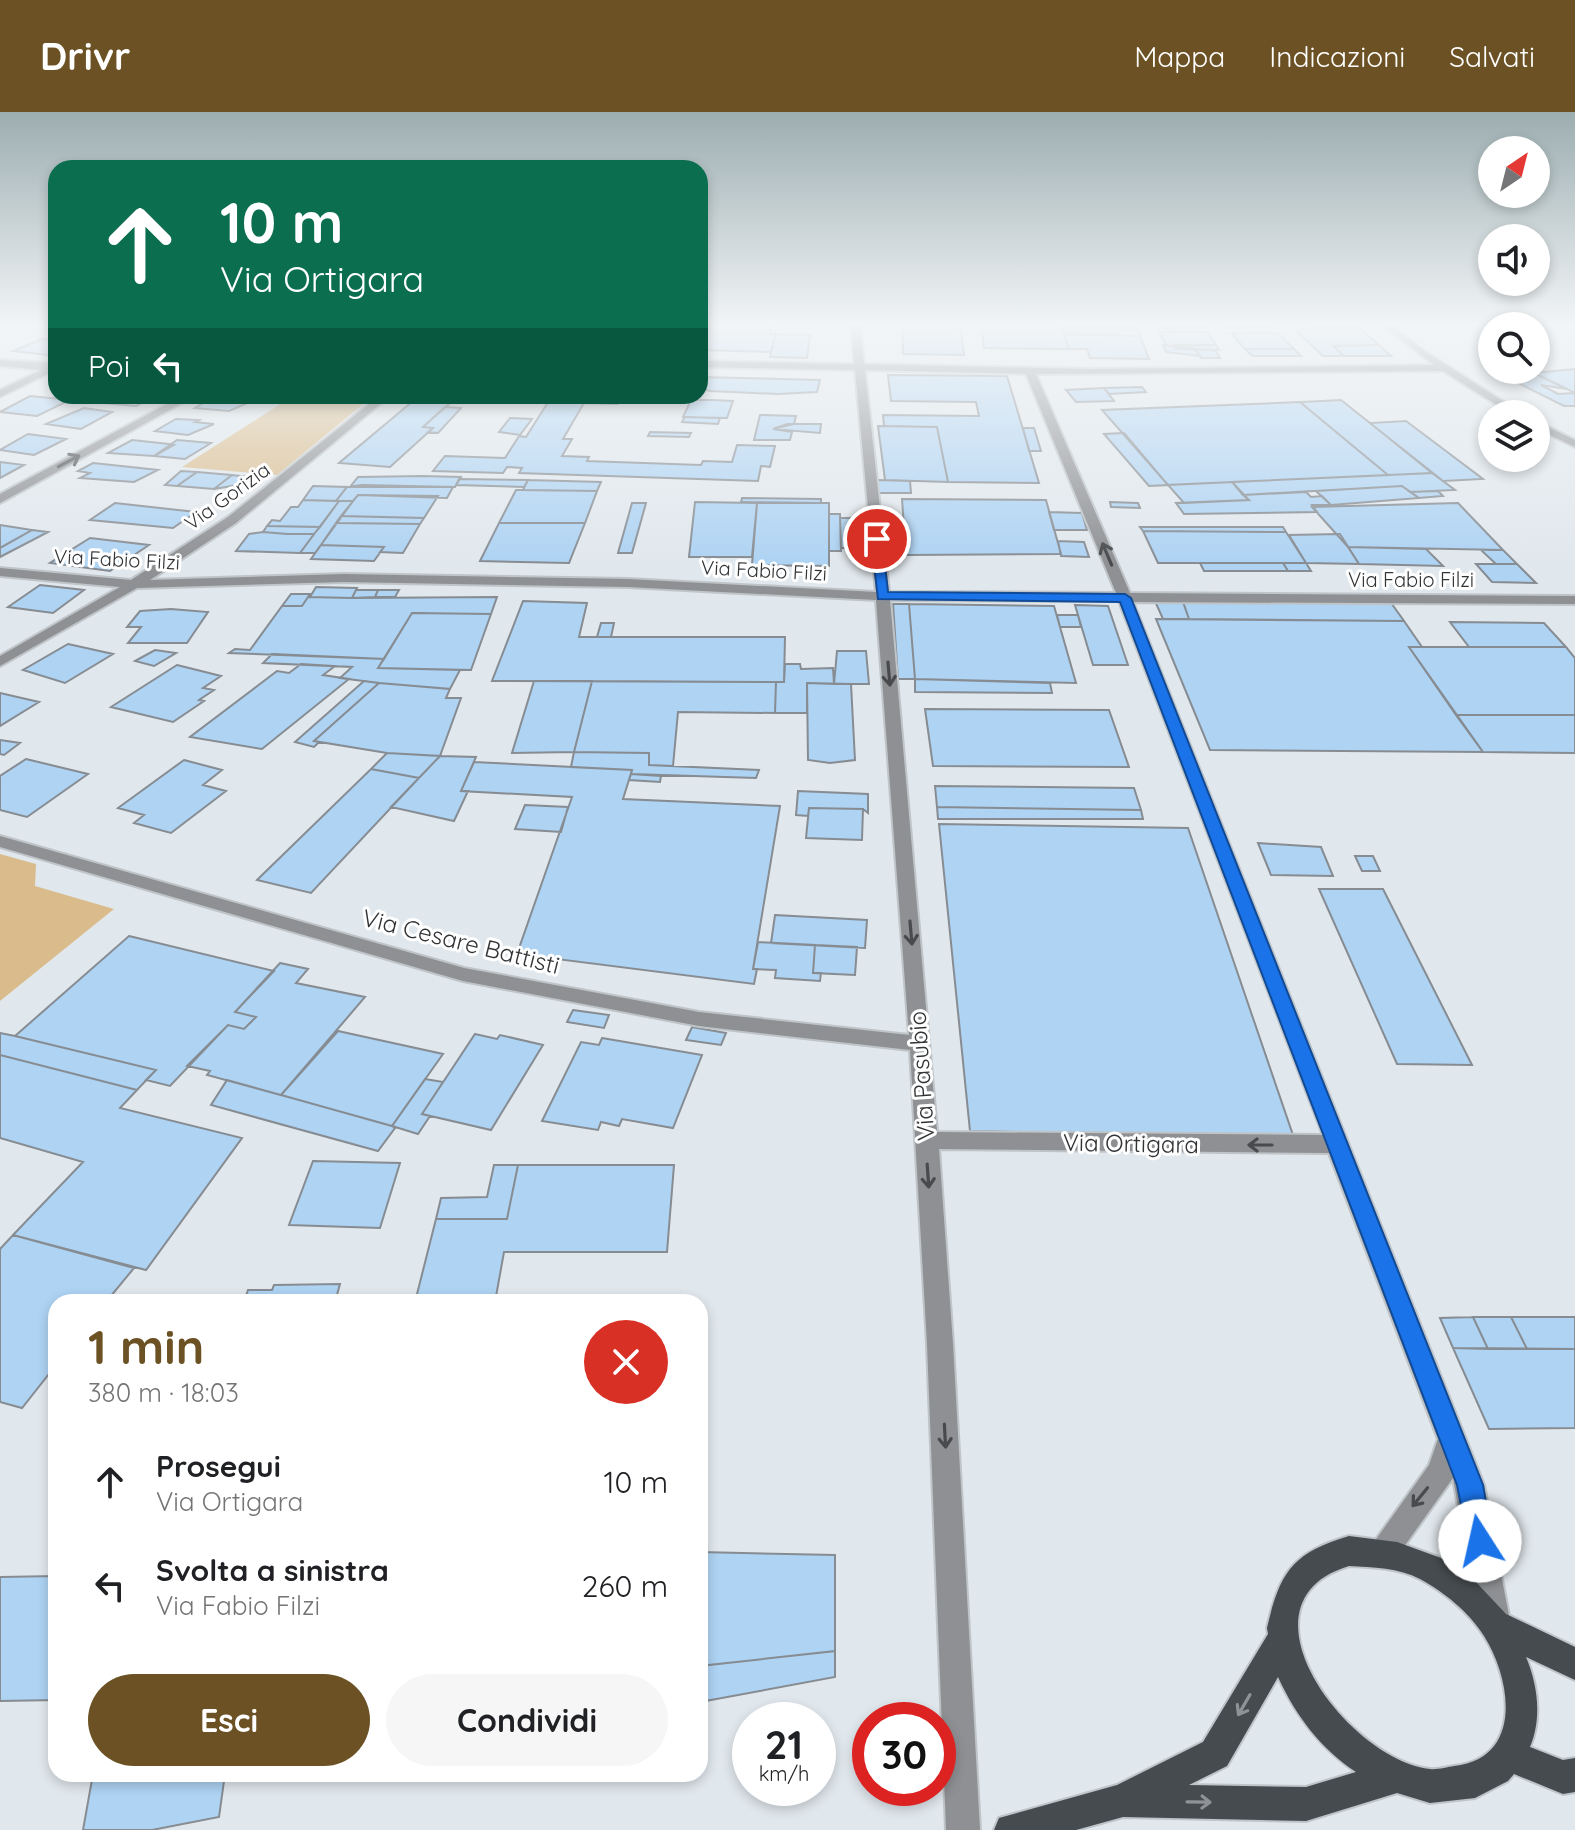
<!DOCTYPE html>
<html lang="it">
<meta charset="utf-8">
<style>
:root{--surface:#fff;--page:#f6f6f6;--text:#202124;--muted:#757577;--accent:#6b5123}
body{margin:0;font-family:Quicksand,sans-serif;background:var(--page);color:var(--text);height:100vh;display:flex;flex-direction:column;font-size:30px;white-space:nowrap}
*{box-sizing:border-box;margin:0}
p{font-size:26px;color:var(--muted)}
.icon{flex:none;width:44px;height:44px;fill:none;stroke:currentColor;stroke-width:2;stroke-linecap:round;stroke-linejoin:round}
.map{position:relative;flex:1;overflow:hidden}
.panel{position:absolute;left:48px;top:1182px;width:660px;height:488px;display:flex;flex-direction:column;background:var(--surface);border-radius:24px;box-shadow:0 4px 12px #0003}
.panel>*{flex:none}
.guide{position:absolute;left:48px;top:48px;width:660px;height:244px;border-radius:24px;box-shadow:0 4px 12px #0003;background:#0b6e4f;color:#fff;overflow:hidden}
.needle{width:52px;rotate:35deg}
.fabs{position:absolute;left:1478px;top:24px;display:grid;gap:16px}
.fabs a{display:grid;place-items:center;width:72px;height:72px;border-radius:50%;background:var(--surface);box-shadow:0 4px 12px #0003;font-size:40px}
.speed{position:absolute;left:732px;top:1590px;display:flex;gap:16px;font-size:40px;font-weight:700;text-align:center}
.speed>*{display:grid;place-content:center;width:104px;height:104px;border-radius:50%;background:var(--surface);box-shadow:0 4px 12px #0003;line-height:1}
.speed small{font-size:20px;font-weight:400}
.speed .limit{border:12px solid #d22;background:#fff;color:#111}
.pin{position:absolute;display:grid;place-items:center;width:68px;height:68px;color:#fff;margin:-34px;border:4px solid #fff;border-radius:50%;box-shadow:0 2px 8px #0007}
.me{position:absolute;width:88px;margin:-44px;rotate:350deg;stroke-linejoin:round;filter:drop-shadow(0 0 6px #0008)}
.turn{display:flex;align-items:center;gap:28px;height:168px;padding:0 40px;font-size:36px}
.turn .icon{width:104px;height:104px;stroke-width:2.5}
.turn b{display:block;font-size:56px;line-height:68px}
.then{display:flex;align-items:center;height:76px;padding:0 40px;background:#0003;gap:16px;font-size:30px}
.round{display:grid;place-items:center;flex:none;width:84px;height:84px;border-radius:42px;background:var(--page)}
.overview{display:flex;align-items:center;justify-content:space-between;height:136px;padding:0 40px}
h1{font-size:48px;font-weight:700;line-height:60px;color:var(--accent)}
.button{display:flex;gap:16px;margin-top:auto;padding:16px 40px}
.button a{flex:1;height:92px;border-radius:48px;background:var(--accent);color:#fff;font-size:32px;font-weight:700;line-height:92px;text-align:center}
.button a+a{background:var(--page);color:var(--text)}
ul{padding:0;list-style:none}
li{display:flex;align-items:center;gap:24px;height:104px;padding:0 40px}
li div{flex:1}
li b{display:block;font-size:30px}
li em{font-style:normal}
header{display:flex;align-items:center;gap:48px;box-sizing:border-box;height:112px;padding:0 40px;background:var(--accent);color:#fff}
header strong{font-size:38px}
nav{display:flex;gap:44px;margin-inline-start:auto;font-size:28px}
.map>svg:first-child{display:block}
.green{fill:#dabc8c}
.building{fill:#aed3f3;stroke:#868c92;stroke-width:2}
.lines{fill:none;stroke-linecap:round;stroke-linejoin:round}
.minor-casing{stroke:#bec4c8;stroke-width:4}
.major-casing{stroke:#bec4c8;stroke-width:4}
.minor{fill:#8e9093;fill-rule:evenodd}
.major{fill:#464b4f;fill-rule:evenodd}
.oneway{stroke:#484a4c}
.oneway2{stroke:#909395}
.route{fill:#1a73e8;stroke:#114b97;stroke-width:2}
.labels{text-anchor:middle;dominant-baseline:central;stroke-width:6;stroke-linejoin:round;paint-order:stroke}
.far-street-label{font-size:20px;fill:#313335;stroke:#fff}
.street-label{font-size:24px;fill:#313335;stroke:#fff}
</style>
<header>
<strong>Drivr</strong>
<nav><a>Mappa</a><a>Indicazioni</a><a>Salvati</a></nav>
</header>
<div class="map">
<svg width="1575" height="1718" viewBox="0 0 1575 1718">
<rect width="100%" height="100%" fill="#e1e8ed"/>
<!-- green -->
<path class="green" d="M293,284H373L277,363L182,355Z
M0,742L36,752L35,774L114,797L0,889Z"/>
<!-- building -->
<path class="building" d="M700,211H773L770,222H776L771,240L700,238Z
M902,211H960L964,243L903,242Z
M981,211H1061L1069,237L984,236Z
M1061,211H1135L1137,216L1062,215Z
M1221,211H1267L1271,215L1224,216Z
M1160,212H1206L1208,216L1162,217Z
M1062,215L1137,216L1140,224L1064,222Z
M1359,216L1379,233L1333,234L1344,244H1323L1294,217Z
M1159,220H1207L1216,233L1167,234Z
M1231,221H1278L1294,237H1245Z
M776,222L810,223L807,246L770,245Z
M1064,222L1140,224L1149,247L1090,246L1087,237H1069Z
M42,227L56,228V240L48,243L13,239Z
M1163,233L1195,237L1200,244L1166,240Z
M1174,233H1216L1219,238L1176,237Z
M1379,233L1391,244H1344L1333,234Z
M1195,237L1215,238L1220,246H1201Z
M1245,237H1294L1301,244H1252Z
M1575,257V281L1534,261Z
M1530,259L1567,277L1541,273L1558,282L1575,281V294H1564L1500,262Z
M888,263L1007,264L1039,371L948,370L937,315L884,314L883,303L979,304L976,290L891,289Z
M700,265L820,268L817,280L778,282L710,279L700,277Z
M1142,275L1146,280L1109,282L1104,276Z
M1104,276L1114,289L1076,290L1066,278Z
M30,284L70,288L37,304L0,300Z
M114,284H155L136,294L102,291Z
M214,284L238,286L235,288L252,289L229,299L195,296Z
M419,284L457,285L423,315L433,316L390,355L339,351Z
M552,284H621L617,292L584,291L563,327H572L562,344L589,345L587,349L701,353L703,349L732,350L737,333L775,334L770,355L761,354L758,369L519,361L522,356L507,355L503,361L433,359L445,344L505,346L519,324L526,325Z
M691,288H713L733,289L727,306L683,305Z
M1341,288L1370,311L1432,361L1388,363L1300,290Z
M1300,290L1388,363L1168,373L1102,298Z
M445,295L461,296L438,321L428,320L433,316L423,315Z
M84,296L112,300L81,317L46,312Z
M760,303L796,304L794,312L773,317L792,320L790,328H754Z
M685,305L720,306L718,312L682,310Z
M510,306L532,307L520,323L499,320Z
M176,307L199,308L195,310L214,312L188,323L155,319Z
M1406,309L1483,367L1443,369L1370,311Z
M787,312H821L820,321L773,317Z
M878,314L937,315L948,370L885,368Z
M1023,316H1034L1041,339H1029Z
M650,320L691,321L689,325L648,324Z
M1124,321L1168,373L1149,374L1104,322Z
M28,322L66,327L34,343L0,338Z
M132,328L169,332L174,333L154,344L108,341Z
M177,328L211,331L185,347L154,344Z
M0,350L24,353L0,366Z
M93,351L158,358L134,370L80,366L90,361L78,359Z
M181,359L197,360L177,374L165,373Z
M197,360L232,363L214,377L177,374Z
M1432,361L1455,378L1410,380L1402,374L1243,383L1232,370Z
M232,363L249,365L238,373L214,377Z
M423,364L461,365L455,375H350L358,365Z
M459,367L528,368L524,375L456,373Z
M528,368L601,370L597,379L523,378Z
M878,368L910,369L911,381H878Z
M1232,370L1249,388L1184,391L1168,373Z
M362,373L453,375L447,386L358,383L353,389H336L347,375Z
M313,374L347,375L336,389L303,388Z
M1402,374L1419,386L1331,393L1316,379Z
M516,378H523L597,379L585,411H499Z
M1438,379L1443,384L1419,386L1410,380Z
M1306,380L1311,385L1322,384L1331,393H1312L1317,400L1184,402L1176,391L1249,388L1243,383Z
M358,383L438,384L424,406L341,404Z
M742,386L821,387V391L741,390Z
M902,387L1046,388L1061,442L906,443Z
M303,388L339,389L320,415L267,414L272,408L280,409L291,395H298Z
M339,389H353L315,441H300Z
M695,390L757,391L752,445H689Z
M1110,390L1138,391L1140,396L1111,395Z
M115,391L196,400L173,416L90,408Z
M632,391H646L632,441H618Z
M757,391H829V454L752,453Z
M1458,391L1503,438L1348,435L1312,395Z
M1049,400L1082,401L1087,418H1054Z
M829,402H840L841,439H829Z
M341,404L424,406L420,412L336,411Z
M840,406H852V436H841Z
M336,411L420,412L403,441L380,440L384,435L321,433Z
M499,411H585L569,451L480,449Z
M0,413L32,418L0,436Z
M267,414L320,415L314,422H287L263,420Z
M1140,415H1283L1286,420L1143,419Z
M32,418L48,420L0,445V436Z
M1143,419L1286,420L1306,451H1158Z
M263,420L287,422H314L300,441L236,439L249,422Z
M1340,422L1359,452L1306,451L1289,423Z
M90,426L149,433L110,459L50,451Z
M1058,429L1084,430L1089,445L1061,444Z
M321,433L384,435L374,449L311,447Z
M1348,435L1426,437L1443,454L1359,452Z
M1481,438H1503L1517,452H1496Z
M1200,451H1283L1288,459H1204Z
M1283,451H1306L1311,459H1288Z
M1476,452H1517L1536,471L1492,470Z
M40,473L84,478L53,501L8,495Z
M316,475L357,476L352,486L310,485Z
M356,478H378L375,485L352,486Z
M378,478H399L395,485H375Z
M291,482H310L302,494H282Z
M308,485L352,486L497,485L491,502L412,501L384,547L229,541L235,537L250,538L282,494H302Z
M1154,487H1182L1189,507H1163Z
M1182,487L1389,488L1404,509L1189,507Z
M523,489L587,491L579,525H785L784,570L492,569Z
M893,492H909L915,567H898Z
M909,492L1054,494L1076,571L915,567Z
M1075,493L1108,494L1128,553H1093Z
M171,497L208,500L187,531H128L141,515H127L140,499Z
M412,501L491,502L471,558L378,556Z
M1057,503H1078L1081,515H1060Z
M1156,507L1404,509L1422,535H1409L1483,640L1210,638Z
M1450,510L1544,511L1566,535H1469Z
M601,511H614L611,525H597Z
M68,532L113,542L65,571L23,558Z
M1409,535H1566L1575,546V603H1456Z
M155,538L176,541L154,554L135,549Z
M837,539H866L869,572H834Z
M272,542L384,547L378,556L460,558L450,577L379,571L340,566L352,555L263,551Z
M301,552L335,554L323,563L349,567L262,637L190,625L277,559L289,561Z
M785,552H800L801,557L833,556L834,572L807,571V601H775L776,570H784Z
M177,553L221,564L203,576L214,578L199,588L204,589L173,610L111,595Z
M915,567L1050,571L1052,581L915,580Z
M364,569L379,571L314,629L319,630L314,635L295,630Z
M534,569H592L574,640L512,641Z
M592,569L776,570L775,601L678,600L673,654L649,653V641L574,640Z
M379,571L450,577L446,586H461L440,644L387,641L314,629Z
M807,571L851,572L855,648L830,651L808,648Z
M0,581L39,590L0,614Z
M925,597L1109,598L1129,655L933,654Z
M1456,603H1575V641L1483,640Z
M0,628L20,631L4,643L0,642Z
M574,640L649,641V653L759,658L756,666L631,662L632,658L571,655Z
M387,641L440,644L419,666L371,657Z
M440,644L476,645L461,679H468L454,709L391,695Z
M26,647L88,662L27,705L0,698V664Z
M184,648L222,658L203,673L226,679L171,721L134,711L144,703L118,696Z
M474,650L632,658L623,687L780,694L753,857H757L754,872L517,842L572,685L461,679Z
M371,657L419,666L311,781L257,768Z
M631,662L661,664L660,670L629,668Z
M935,674L1134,676L1141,698L937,695Z
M798,679L868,682V701L863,697L809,696L808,704L796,703Z
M525,693L568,695L561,720L515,717Z
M937,695L1141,698L1143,707H938Z
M809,696L863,697L862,728L806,726Z
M939,712L1188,716L1294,1026L970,1019Z
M1258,731L1321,735L1333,764L1271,763Z
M1355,744H1373L1380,759H1362Z
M1319,777H1383L1472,953L1397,952Z
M775,803L867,808L865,836L771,831Z
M129,824L274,859L235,900L256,905L244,917L228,913L170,974L146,968L156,958L15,924Z
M758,830L815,833L813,861H821L820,869L775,866L776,858L753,857Z
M815,833L857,835L855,863L813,861Z
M280,851L308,857L296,871L365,885L281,983L207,963L210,959L187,954L228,913L244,917L256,905L235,900Z
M573,898L609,903L604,916L567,910Z
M692,915L726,921L721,933L686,928Z
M338,919L443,942L392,1014L281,983Z
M0,921L15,924L156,958L137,978L0,943Z
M475,922L497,927L500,923L543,933L491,1018L422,1002Z
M602,926L702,943L673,1016L622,1007L619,1014L601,1010L598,1018L542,1009L581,930L599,933Z
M0,943L137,978L120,996L242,1026L146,1158L13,1123L83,1050L0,1026Z
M425,967L443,970L422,1002L430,1004L418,1022L392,1014Z
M227,968L392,1014L395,1016L378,1039L211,993Z
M313,1049L400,1051L380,1116L289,1113Z
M494,1053H518L507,1107H436L441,1086L487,1085Z
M518,1053H674L667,1140H504L495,1190H415L436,1107H507Z
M13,1123L134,1156L106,1190H56V1253L22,1296L0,1290V1137Z
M340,1172L335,1190H244L248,1178H272L274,1173Z
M669,1183L668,1190H581L582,1184Z
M1473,1205L1488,1237L1453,1236L1440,1206Z
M1473,1205H1511L1527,1237H1488Z
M1511,1205H1575V1237H1527Z
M1453,1236L1575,1237V1316L1489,1317Z
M700,1440L835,1443V1539L700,1554Z
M56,1464V1588L0,1589V1465Z
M835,1539V1565L700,1590V1554Z
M93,1662H225L219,1705L152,1718H83Z"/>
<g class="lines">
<defs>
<path id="minor" d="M851,211H860L864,252L1090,257L1434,253L1379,211H1389L1426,240L1523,302H1511L1443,259L1036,262L1130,481L1575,484V492L1133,490L1484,1373L1510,1509L1505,1520L1494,1525L1483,1520L1478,1509L1453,1366L1393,1450L1382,1455L1371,1450L1367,1440L1429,1353L1438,1327L1329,1041L939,1037L953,1232L980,1718H946L927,1232L910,938L699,914L463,869L0,735V724L464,856L699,900L909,923L876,488L628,475L344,470L137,476L0,554V544L120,475L0,464V456L131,468L228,405L379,284H390L236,411L150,468L344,462L628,467L876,480L855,258L700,255V249L854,252ZM865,258L1026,262L1116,481L889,480ZM890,488L1119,489L1323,1023L937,1020Z
M0,248L56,251V258L0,285V278L41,258L0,254Z
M182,284H195L0,391V382Z
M1536,309L1575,328V335L1536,316Z"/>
<path id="major" d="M1349,1424L1397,1430L1441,1446L1474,1468L1506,1502L1575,1535V1568L1526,1545C1538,1574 1542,1606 1530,1635L1563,1648L1575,1646V1680L1563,1682L1514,1662L1508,1669L1475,1686L1430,1691L1397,1681L1306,1709L1123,1705L1076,1718H994L999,1706L1117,1673L1203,1630L1268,1522L1267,1516C1280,1460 1292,1441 1349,1424ZM1349,1454C1373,1455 1399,1456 1420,1467C1444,1480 1469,1500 1484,1524C1512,1568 1523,1647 1454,1654C1447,1655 1437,1658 1430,1657C1348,1648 1229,1490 1349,1454ZM1278,1565C1296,1604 1320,1636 1356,1660L1306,1675L1189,1673L1227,1654Z"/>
</defs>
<!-- minor casing -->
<use href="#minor" class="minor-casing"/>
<!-- major casing -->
<use href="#major" class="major-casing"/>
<!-- minor -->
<use href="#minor" class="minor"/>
<!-- major -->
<use href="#major" class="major"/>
</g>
<!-- one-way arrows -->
<defs><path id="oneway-shaft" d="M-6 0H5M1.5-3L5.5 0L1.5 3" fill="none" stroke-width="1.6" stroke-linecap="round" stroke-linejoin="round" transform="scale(2)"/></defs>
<g class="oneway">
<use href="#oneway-shaft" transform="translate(69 349) rotate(-28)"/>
<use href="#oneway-shaft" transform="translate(1107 442) rotate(-113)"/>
<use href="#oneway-shaft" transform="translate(889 562) rotate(85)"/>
<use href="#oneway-shaft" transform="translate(911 821) rotate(85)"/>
<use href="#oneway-shaft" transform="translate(1260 1033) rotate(180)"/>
<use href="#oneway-shaft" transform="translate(928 1064) rotate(86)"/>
<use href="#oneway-shaft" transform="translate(945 1324) rotate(87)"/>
<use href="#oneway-shaft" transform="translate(1420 1385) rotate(129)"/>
</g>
<g class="oneway2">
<use href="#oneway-shaft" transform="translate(1244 1593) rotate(120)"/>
<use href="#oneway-shaft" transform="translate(1199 1690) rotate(1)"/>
</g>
<!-- sky -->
<linearGradient id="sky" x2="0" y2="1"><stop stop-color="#9cadb0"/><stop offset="0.47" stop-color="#f2f5f7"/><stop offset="1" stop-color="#f2f5f7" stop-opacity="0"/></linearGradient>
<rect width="1575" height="452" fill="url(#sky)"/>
<!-- route -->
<path class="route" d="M877,423L882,427L888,480L1125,482L1131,486L1483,1373L1493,1429L1489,1439L1480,1443L1470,1439L1457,1373L1120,490L878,487L871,427Z"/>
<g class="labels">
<!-- far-street labels -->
<g class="far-street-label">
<text transform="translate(227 384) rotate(-36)">Via Gorizia</text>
<text transform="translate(117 447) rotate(3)">Via Fabio Filzi</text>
<text transform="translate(764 458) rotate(3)">Via Fabio Filzi</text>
<text x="1411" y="467">Via Fabio Filzi</text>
</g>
<!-- street labels -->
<g class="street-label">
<text transform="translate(461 829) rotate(14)">Via Cesare Battisti</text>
<text transform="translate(921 964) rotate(-94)">Via Pasubio</text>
<text transform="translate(1131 1031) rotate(1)">Via Ortigara</text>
</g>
</g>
</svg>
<div class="fabs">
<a><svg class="needle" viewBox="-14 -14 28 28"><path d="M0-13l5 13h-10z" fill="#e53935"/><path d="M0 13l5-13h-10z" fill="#757577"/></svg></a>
<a><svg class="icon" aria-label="sound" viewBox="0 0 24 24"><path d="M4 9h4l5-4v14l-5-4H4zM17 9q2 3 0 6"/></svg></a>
<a><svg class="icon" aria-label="search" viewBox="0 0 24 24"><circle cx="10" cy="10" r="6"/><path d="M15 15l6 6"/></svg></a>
<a><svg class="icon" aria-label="layers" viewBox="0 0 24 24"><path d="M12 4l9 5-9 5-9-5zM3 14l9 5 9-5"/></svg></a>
</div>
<div class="speed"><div>21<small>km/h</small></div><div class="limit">30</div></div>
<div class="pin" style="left:877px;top:427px;background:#d93025"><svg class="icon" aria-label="arrive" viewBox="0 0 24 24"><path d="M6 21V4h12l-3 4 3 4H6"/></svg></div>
<svg class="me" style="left:1480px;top:1429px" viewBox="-20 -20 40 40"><circle r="19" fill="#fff"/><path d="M0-13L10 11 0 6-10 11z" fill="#1a73e8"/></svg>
<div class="guide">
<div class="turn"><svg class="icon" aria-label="ahead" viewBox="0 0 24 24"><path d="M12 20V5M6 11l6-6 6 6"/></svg><div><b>10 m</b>Via Ortigara</div></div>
<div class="then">Poi<svg class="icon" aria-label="left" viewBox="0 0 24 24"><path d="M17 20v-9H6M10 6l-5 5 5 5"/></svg></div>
</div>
<section class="panel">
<div class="overview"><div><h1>1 min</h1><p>380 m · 18:03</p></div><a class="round" style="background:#d93025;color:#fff"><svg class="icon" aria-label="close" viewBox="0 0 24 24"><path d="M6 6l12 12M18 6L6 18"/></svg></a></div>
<ul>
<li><svg class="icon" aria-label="ahead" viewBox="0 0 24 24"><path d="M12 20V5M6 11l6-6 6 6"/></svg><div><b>Prosegui</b><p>Via Ortigara</p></div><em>10 m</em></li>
<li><svg class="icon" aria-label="left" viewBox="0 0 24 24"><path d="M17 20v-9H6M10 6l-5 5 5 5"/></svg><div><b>Svolta a sinistra</b><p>Via Fabio Filzi</p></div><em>260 m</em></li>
</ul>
<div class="button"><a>Esci</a><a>Condividi</a></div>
</section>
</div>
